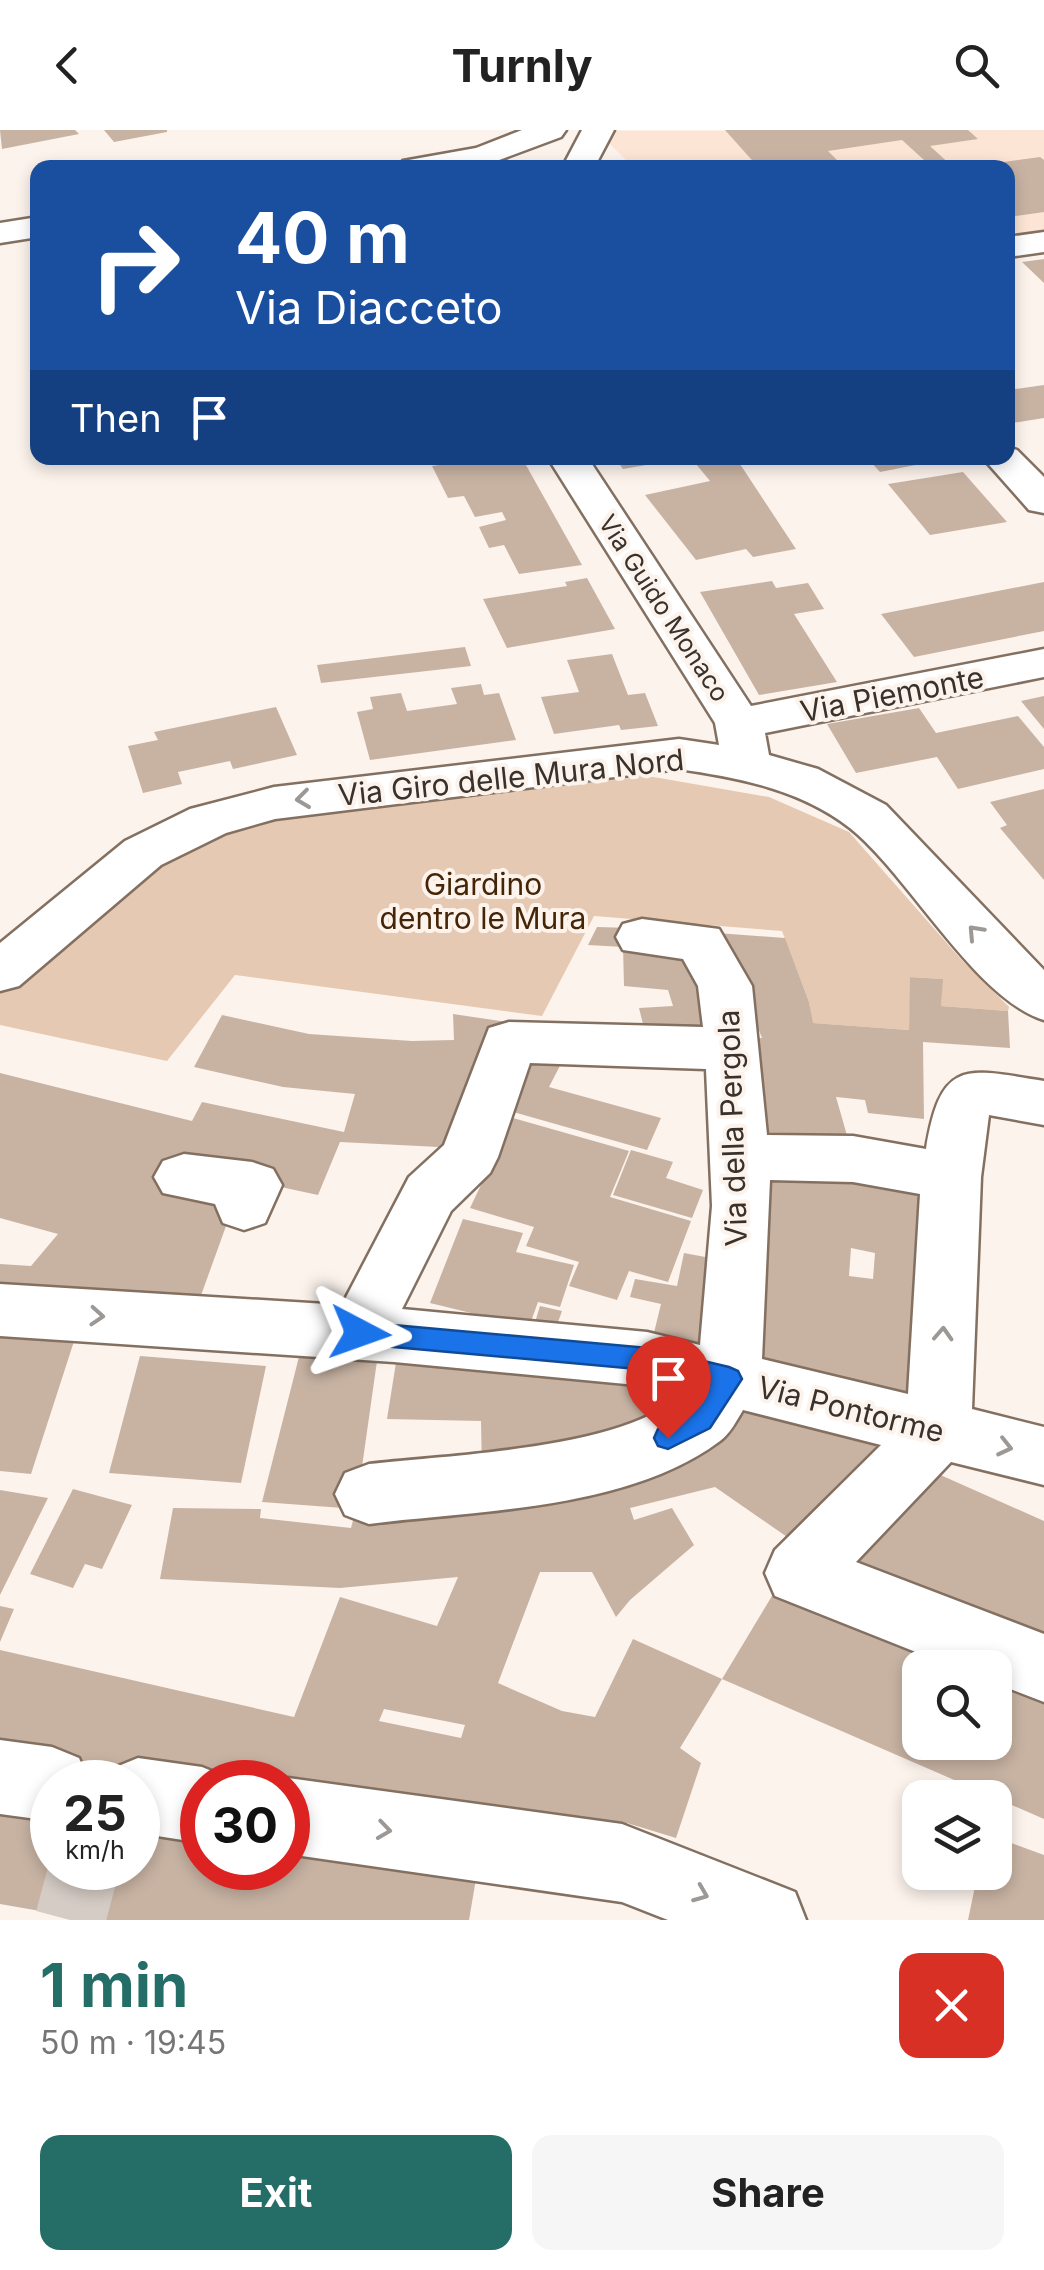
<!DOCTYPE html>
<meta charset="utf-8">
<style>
:root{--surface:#fff;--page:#f6f6f6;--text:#222;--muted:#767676;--accent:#246e67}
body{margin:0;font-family:Inter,sans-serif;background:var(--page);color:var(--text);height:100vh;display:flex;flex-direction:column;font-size:38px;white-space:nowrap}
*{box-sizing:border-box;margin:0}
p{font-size:32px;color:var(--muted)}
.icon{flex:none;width:55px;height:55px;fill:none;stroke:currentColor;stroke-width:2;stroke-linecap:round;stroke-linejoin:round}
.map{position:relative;height:1790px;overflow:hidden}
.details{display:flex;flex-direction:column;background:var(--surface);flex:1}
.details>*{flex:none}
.top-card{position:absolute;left:30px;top:30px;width:985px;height:305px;border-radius:20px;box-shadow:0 5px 15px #0003;background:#1a4fa0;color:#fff;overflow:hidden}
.buttons{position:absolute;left:902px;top:1520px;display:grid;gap:20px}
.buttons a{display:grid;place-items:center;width:110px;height:110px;border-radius:20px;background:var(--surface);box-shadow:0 5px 15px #0003;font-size:50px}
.speed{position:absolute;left:30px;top:1630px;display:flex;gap:20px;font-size:50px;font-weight:700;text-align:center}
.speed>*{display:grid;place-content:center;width:130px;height:130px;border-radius:50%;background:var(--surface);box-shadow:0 5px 15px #0003;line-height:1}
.speed small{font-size:25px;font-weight:400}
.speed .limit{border:15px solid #d22;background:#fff;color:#111}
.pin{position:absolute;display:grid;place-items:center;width:85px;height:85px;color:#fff;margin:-102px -42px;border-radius:50% 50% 50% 0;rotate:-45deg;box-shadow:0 0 10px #0007}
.pin .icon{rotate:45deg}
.me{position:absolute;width:110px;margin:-55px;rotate:94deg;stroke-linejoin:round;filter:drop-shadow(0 0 8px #0008)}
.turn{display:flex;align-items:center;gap:35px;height:210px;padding:0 40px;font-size:45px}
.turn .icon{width:130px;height:130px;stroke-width:2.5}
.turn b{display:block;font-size:70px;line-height:85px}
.then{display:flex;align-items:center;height:95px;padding:0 40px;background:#0003;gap:20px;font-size:38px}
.round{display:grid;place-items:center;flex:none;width:105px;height:105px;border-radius:20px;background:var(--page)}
.headline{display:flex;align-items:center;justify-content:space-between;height:170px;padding:0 40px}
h1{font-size:60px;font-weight:700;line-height:75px;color:var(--accent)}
.action{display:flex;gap:20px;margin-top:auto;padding:20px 40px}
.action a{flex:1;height:115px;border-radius:20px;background:var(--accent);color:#fff;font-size:40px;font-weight:700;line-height:115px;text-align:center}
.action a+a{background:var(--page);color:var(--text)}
header{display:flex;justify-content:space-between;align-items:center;height:130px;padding:0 40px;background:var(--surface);font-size:45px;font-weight:700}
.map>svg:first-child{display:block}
.built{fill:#fce5d4}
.green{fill:#e6c9b2}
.building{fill:#c8b3a3;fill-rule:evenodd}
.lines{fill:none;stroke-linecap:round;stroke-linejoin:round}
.minor-tunnel{stroke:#d5ccc5;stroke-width:70;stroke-dasharray:70 35;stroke-linecap:butt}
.minor-casing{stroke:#837061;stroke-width:5}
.minor{fill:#fff;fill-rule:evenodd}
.oneway{stroke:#9c9895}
.route{fill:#1a73e8;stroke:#114b97;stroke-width:2.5}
.labels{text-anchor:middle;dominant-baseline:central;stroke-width:8;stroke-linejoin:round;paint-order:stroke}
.far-street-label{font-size:25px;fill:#39312b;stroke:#fcf3ec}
.street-label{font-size:30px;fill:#39312b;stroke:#fcf3ec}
.park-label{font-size:30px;fill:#452506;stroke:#fcf3ec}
</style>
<header><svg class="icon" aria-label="back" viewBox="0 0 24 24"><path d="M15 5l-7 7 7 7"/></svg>Turnly<svg class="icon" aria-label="search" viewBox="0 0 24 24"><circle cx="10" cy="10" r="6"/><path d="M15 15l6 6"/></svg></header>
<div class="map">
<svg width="1044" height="1790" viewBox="0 0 1044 1790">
<rect width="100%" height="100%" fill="#fcf3ec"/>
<!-- built -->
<path class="built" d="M1044,0V112L1008,117V38L633,37L597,1Z"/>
<!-- green -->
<path class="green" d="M648,646L769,667L849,702L960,828L1009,877L1008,881L941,876L942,849L911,847L909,900L812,893L809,872L782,801L594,786L542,886L235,845L167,931L0,895V858L163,727L276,688Z"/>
<!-- building -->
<path class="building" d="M0,0H75L79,4L2,19Z
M104,0H167V2L114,12Z
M725,0H968L978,9L930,16L954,38H885L924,30L902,10L828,21L845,38H759Z
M1040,27L1044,30V82L1008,87V38L981,35Z
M1044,129V153L1022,132Z
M1044,255V288L1012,293L1008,288V260Z
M489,328H522L582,435L519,444L504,415L489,418L479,397L506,390L502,382L475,387L464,366L448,368L432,336Z
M615,328H675V330L623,339Z
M691,328H736L796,419L753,427L746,419L696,430L645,365L710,351Z
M867,328H946V329L880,342Z
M963,342L1007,392L930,405L888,354Z
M587,448L615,499L507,518L483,469L567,456L565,452Z
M772,451L776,458L808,453L824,479L794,484L837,552L759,565L700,462Z
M1044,452V501L914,527L881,484Z
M465,517L471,536L321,553L317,535Z
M612,524L628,565L645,563L658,596L621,600L619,595L554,604L541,567L579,562L567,530Z
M481,554L484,565L499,563L516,610L370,630L357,582L373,579L370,567L401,563L407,581L457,574L451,558Z
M1044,566V599L1021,571Z
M276,577L297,625L233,639L230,631L178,642L182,654L143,663L128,616L158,610L154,602Z
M919,578L936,603L1018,586L1044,617V639L958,659L937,627L856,643L827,594Z
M1044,659V750L1000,698L1007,695L990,672Z
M597,797L633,798L686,819L722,910H647L639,878L673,876L668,860L624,856L623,817L588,815Z
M703,802L785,808L809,872L813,893L909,900L910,847L943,849L941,876L1008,881L1010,918L923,912L924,989L868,983L865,970L836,967L852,1023H759L742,907L762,908L739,851Z
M453,884L507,892L470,979L458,1018L340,1012L318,1065L243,1049L195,1182L0,1163V1134L31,1136L58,1104L0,1088V943L192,991L202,972L344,1002L355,964L283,957L194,937L222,885L309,904L412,911L454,910Z
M530,917L565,926L549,957L661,988L647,1020L499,978Z
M513,988L629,1021L610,1067L691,1091L668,1152L629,1141L617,1170L569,1156L579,1132L526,1116L534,1097L470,1078Z
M631,1020L673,1032L666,1048L703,1060L692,1088L613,1065Z
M754,1032L925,1049L911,1263L750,1229ZM851,1118L875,1123L873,1149L849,1146Z
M463,1089L523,1103L516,1122L574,1135L560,1177L538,1172L529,1197L430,1173Z
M684,1123L732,1132L713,1227L651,1215L661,1174L630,1167L635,1149L677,1156Z
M540,1176L562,1181L553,1206L532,1202Z
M0,1194L77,1202L31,1344L0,1341Z
M302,1215L378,1224L356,1379L262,1372Z
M398,1220L684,1238L683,1283L482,1343L481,1291L387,1289Z
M140,1226L266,1236L241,1353L109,1343Z
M735,1272L892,1306L803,1418L715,1357L630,1378L634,1390L672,1378L694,1415L630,1470L616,1487L592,1442H540L498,1553L562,1581L595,1587L633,1509L722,1549L680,1618L701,1633L676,1708L627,1693L622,1709L288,1664V1652H201L0,1624V1520L294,1587L340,1467L437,1496L458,1447L340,1458L160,1449L173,1378L261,1379L260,1388L351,1398L356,1379ZM384,1579L465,1595L461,1608L379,1591Z
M927,1339L1044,1391V1524L833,1434Z
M73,1359L132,1375L102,1439L85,1434L73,1458L30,1444Z
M0,1360L48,1368L0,1465Z
M784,1446L1044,1551V1689L722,1549ZM920,1538H995V1612H920Z
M0,1476L14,1479L0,1512Z
M0,1678L52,1686V1738H138V1697L202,1706V1738H288V1718L477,1743L469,1790H92L0,1774Z
M995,1707L1044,1725V1790H968L978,1742H995Z"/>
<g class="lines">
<!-- minor-tunnel -->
<path class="minor-tunnel" d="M70,1790L84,1738"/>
<defs>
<path id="minor" d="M522,0H566L561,7L483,36L398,38L403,31L476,18Z
M582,0H614L594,38H562Z
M38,87V107L0,113V93Z
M1044,102V122L1008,127V107Z
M1008,317L1017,320L1044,347V383L1029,380L983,328H1008Z
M548,328H588L751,576L1044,519V547L765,603L769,625L818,639L886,675L1044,840V890C975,869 908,744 850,698C800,659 739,648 679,639L275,689L226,703L161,735L19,856L0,861V813L125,711L190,679L274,657L679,609L719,615L715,593Z
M642,789L719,799L752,856L767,1005L853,1006L926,1019C941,929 964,938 1044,951V995L989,985L981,1047L972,1279L1044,1297V1355L951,1332L856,1432L1044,1504V1572L995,1553V1538H956L775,1466L765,1443L775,1420L881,1315L743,1280C737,1290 730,1304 720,1311C628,1380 480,1380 369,1394L345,1385L335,1364L345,1343L369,1334C445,1325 629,1319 680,1264L647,1256L394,1232L0,1206V1154L342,1175L409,1047L444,1015L489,898L509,892L703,897L698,856L683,829L623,820L616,807L623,794ZM530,933L706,939L712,1076L700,1215L647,1202L402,1179L451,1081L490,1043L498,1027ZM770,1050L853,1052L920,1064L908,1264L762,1229Z
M184,1024L252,1032L273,1039L282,1055L265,1093L244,1100L223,1093L215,1074L163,1063L154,1047L163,1031Z
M0,1610L52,1617L79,1628L89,1652H52V1691L0,1684Z
M138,1628L202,1637L229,1648L230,1652H202V1713L138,1703V1652H106L111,1639Z
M288,1648L622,1694L795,1762L806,1790H668L622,1772L288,1724V1652H277Z"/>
</defs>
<!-- minor casing -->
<use href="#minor" class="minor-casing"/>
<!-- minor -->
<use href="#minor" class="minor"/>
</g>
<!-- one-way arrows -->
<defs><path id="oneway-chevron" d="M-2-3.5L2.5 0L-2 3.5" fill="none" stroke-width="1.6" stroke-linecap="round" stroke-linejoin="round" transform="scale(2.5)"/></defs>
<g class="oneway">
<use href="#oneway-chevron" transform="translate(303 669) rotate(173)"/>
<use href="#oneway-chevron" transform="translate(975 802) rotate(-133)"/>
<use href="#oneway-chevron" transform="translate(97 1186) rotate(4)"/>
<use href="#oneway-chevron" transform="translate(943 1204) rotate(-87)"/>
<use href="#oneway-chevron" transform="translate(1005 1317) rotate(13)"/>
<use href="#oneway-chevron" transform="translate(384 1700) rotate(8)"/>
<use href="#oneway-chevron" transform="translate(701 1764) rotate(22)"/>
</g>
<!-- route -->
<path class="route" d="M360,1192L648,1218L729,1237L738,1241L742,1249L710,1298L668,1319L658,1316L654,1308L658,1299L691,1281L709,1255L648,1240L360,1214L351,1211L347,1203L351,1195Z"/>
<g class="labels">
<!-- far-street labels -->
<g class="far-street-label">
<text transform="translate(664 478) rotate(57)">Via Guido Monaco</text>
</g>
<!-- street labels -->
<g class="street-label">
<text transform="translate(892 564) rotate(-11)">Via Piemonte</text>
<text transform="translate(511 647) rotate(-6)">Via Giro delle Mura Nord</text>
<text transform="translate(732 998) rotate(-92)">Via della Pergola</text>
<text transform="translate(851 1279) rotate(14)">Via Pontorme</text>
</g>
<!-- park labels -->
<g class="park-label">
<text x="483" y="754">Giardino<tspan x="483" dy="34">dentro le Mura</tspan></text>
</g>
</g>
</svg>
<div class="buttons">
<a><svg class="icon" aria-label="search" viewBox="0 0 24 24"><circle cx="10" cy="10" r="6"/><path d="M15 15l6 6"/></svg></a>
<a><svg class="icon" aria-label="layers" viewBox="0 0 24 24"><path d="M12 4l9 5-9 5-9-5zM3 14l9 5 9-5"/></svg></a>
</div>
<div class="speed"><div>25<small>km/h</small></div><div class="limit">30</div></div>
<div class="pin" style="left:668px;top:1308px;background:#d93025"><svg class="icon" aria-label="arrive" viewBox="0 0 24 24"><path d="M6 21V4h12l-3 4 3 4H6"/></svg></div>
<svg class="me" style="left:360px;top:1203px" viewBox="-20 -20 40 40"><path d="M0-17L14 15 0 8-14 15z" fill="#1a73e8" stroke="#fff" stroke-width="4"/></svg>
<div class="top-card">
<div class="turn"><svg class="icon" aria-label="right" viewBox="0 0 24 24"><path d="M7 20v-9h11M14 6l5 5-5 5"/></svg><div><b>40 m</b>Via Diacceto</div></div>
<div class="then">Then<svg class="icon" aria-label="arrive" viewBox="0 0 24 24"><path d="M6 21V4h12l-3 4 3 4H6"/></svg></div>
</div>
</div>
<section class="details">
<div class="headline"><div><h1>1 min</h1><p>50 m · 19:45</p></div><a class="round" style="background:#d93025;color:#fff"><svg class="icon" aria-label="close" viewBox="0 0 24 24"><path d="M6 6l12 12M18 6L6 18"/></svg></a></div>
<div class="action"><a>Exit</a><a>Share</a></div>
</section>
